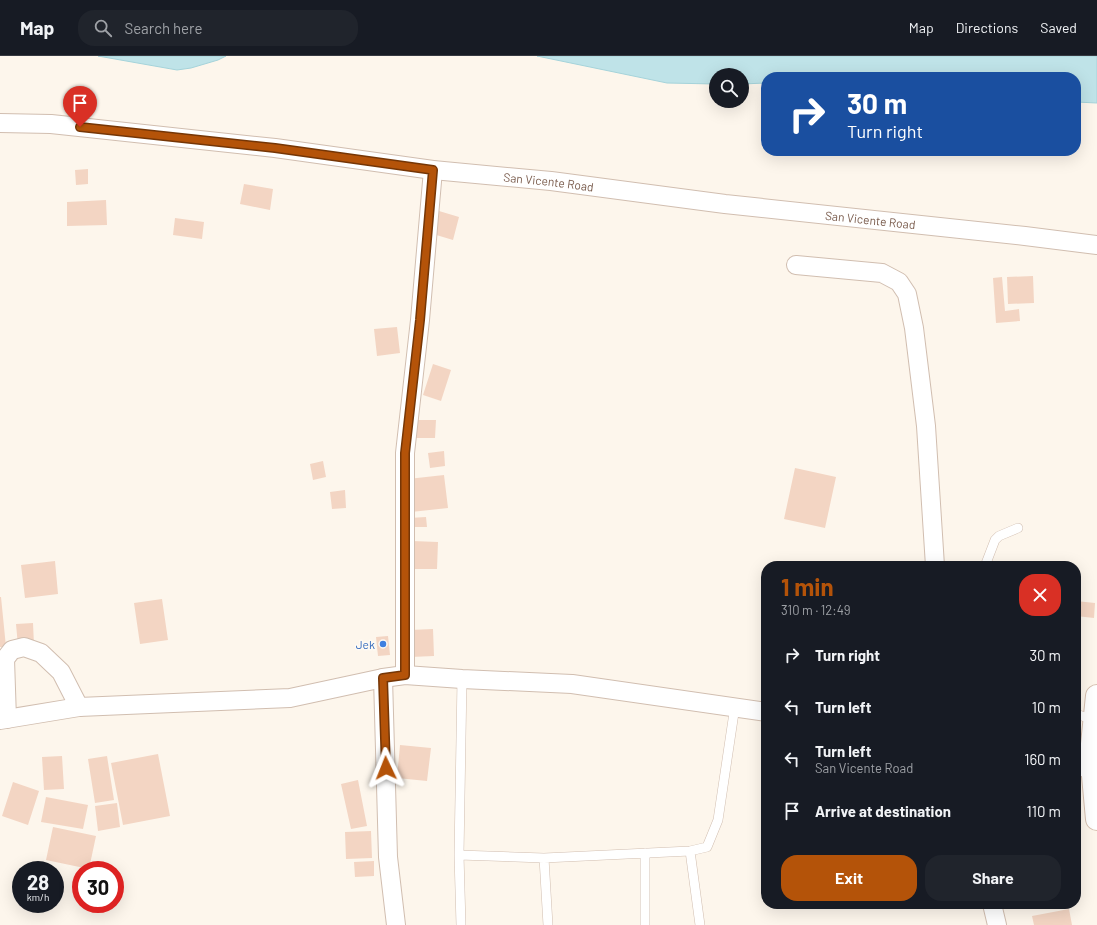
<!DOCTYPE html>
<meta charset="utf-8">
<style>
:root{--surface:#171b24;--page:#20242c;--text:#f1f3f6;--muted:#9ea1a6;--line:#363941;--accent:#b45309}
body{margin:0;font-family:Barlow,sans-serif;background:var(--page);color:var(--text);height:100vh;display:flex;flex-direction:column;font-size:15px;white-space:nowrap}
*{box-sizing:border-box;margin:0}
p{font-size:13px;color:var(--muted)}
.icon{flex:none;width:22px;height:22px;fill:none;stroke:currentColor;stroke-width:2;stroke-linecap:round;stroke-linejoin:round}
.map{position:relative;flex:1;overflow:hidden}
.details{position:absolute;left:761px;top:505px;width:320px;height:348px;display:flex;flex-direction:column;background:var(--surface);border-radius:16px;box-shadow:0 4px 16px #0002}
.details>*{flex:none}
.hud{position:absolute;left:761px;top:16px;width:320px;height:84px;border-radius:16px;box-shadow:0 4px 16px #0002;background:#1a4fa0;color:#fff;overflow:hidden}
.controls{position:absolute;left:709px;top:12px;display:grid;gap:8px}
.controls a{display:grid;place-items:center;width:40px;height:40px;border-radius:50%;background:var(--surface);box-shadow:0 4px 16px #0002;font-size:20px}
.speed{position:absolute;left:12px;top:805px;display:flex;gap:8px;font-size:20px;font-weight:700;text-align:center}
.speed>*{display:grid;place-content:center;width:52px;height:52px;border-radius:50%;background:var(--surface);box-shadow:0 4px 16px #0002;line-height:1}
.speed small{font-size:10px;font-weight:400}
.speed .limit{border:6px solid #d22;background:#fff;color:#111}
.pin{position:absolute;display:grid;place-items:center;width:34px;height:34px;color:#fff;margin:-41px -17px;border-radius:50% 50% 50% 0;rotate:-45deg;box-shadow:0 0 4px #0007}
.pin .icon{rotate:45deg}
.me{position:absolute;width:44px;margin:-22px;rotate:358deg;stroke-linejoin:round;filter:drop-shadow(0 0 3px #0008)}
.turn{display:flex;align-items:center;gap:14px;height:84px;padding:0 20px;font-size:18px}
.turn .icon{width:52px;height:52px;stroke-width:2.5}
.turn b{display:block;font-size:28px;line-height:34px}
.round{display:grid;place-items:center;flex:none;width:42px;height:42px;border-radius:16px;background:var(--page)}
.summary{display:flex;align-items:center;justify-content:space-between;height:68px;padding:0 20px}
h1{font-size:24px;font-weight:700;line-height:30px;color:var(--accent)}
.primary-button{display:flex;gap:8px;margin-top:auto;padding:8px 20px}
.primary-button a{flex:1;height:46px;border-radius:16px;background:var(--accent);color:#fff;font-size:16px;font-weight:700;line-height:46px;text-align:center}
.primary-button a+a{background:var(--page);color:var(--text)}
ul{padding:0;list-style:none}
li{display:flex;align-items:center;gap:12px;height:52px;padding:0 20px}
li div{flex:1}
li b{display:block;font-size:15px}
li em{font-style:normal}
header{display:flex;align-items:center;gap:24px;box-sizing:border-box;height:56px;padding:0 20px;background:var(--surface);border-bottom:1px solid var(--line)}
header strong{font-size:19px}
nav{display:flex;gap:22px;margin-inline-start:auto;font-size:14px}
.search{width:280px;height:36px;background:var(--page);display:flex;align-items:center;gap:10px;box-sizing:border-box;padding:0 14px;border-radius:16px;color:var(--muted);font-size:15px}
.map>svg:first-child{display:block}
.water{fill:#bfe3e8;stroke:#a5d3da}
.building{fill:#f3d5c3}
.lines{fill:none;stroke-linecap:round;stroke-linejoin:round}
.service-casing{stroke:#d1beb0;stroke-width:10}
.minor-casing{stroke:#d1beb0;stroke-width:20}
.secondary-casing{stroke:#d6c0b0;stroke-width:24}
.service{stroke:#fff;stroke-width:9}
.minor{stroke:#fff;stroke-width:18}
.secondary{stroke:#fff;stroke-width:22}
.route-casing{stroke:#753606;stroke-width:10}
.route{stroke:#b45309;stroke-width:7}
.shop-dot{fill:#3f7fe0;stroke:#fffaf3;stroke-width:1.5}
.labels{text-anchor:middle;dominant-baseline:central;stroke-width:3;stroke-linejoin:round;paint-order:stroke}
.street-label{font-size:12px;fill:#7a5c4d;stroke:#fffaf3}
.shop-label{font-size:12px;fill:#366cbe;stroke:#fffaf3;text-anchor:end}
</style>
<header>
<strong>Map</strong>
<div class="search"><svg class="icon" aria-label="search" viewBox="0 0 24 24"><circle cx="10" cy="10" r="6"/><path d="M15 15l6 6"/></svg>Search here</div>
<nav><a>Map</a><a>Directions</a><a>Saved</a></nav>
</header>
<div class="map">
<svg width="1097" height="869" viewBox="0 0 1097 869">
<rect width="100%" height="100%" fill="#fdf6ec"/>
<!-- water -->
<path class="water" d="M98,0H226L218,4L191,12L177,14Z
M537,0H1097V47L1076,46V21H766V27L742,28V19H716V28L667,27Z"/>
<!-- building -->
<path class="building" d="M88,113V128L76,129L75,114Z
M244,128L273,133L270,154L240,148Z
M106,144L107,169L67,170V146Z
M439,155L459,161L453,184L433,178Z
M175,162L204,166L202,183L173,179Z
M1033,220L1034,247L1008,248L1007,221Z
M1002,221L1005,255L1019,253L1020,265L996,267L993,222Z
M397,271L400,297L377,300L374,273Z
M433,308L451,314L441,345L423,339Z
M411,364H436L435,382H411Z
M444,395L445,410L430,412L428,397Z
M323,405L326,421L313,424L310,408Z
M795,412L836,421L825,472L784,463Z
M444,419L448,452L411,456L408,423Z
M345,434L346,452L332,453L330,436Z
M426,461L427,471H409V462Z
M412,485L438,486L437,513H411Z
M55,505L58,538L25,542L21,509Z
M0,541H1L6,591H0Z
M162,543L168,584L140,588L134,547Z
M1076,545L1095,547L1094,562L1076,560Z
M33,567L34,589L18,590L16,568Z
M433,573L434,600L411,601L410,574Z
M388,580L390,599L378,600L376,581Z
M400,689L431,692L427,725L397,722Z
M158,698L170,760L123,769L111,707Z
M62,700L64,733L44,734L42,701Z
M107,700L114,744L95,747L88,703Z
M358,724L367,770L351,773L341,728Z
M13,726L39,735L28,769L2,760Z
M46,741L88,749L83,773L41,766Z
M117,747L120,771L98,775L95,750Z
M53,771L96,780L89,813L46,804Z
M371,775L372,802L346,803L345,776Z
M374,805V820L355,821L354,806Z
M1069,853L1072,869H1034L1032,860Z"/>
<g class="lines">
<defs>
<path id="service" d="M985,510L995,484L999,480L1018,472
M1076,658L1094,664
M690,795L700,869
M459,799L544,802L690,795L707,791L718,764L735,650
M544,802L548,869
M461,869L459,799L462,623
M645,869V797"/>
<g id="minor">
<path id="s1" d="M0,67L51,68L275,92L433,114L551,125L725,148L1025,180L1097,189"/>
<path d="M796,209L882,217L899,226L907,238L914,272L926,370L935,510"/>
<path d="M405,619V397L420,264L433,114"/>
<path d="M383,622L388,801L396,869"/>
<path d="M7,663L5,603L12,594L24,591L41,597L61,616L79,651"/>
<path d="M0,664L79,651L290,642L383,622L405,619L462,623L572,628L766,656"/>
<path d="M1076,710L1092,713"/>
<path d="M992,848L997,869"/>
</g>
<path id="secondary" d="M1097,640L1091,698L1097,763"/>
</defs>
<!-- service casing -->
<use href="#service" class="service-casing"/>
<!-- minor casing -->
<use href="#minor" class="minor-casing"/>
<!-- secondary casing -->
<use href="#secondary" class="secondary-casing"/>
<!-- service -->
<use href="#service" class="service"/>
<!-- minor -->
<use href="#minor" class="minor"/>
<!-- secondary -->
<use href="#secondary" class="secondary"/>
</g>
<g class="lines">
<defs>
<path id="route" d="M80,71L275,92L433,114L420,264L405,397V619L383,622L386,712"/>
</defs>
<!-- route casing -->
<use href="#route" class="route-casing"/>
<!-- route -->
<use href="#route" class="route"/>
</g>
<!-- markers -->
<circle class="shop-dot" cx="383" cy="588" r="4"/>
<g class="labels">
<!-- street labels -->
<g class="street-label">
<text stroke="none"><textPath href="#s1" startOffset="552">San Vicente Road</textPath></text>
<text stroke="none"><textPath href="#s1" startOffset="876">San Vicente Road</textPath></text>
</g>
<!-- shop labels -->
<g class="shop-label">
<text x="375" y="588">Jek</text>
</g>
</g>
</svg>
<div class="controls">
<a><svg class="icon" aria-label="search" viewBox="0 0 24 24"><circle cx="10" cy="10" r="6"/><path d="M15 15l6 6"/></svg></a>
</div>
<div class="speed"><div>28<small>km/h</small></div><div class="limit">30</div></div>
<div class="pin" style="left:80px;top:71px;background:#d93025"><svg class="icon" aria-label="arrive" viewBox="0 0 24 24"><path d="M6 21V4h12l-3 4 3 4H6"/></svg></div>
<svg class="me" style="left:386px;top:712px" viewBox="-20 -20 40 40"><path d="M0-17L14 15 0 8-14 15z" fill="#b45309" stroke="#fff" stroke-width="4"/></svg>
<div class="hud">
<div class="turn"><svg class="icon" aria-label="right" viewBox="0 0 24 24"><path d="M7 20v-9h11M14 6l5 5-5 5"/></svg><div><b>30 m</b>Turn right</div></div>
</div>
<section class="details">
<div class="summary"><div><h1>1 min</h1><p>310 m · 12:49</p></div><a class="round" style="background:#d93025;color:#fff"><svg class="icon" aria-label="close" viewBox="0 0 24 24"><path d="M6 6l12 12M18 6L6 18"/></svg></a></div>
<ul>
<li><svg class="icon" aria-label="right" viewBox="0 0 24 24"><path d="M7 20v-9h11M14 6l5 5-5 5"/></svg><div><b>Turn right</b></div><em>30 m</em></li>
<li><svg class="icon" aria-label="left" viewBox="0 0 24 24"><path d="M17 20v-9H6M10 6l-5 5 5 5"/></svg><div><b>Turn left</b></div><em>10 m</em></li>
<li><svg class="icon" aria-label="left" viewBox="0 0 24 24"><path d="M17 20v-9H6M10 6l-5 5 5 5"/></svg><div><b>Turn left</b><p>San Vicente Road</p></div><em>160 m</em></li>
<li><svg class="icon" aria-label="arrive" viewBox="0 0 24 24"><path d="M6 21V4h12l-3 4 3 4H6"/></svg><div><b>Arrive at destination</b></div><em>110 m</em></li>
</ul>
<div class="primary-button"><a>Exit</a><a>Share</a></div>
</section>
</div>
